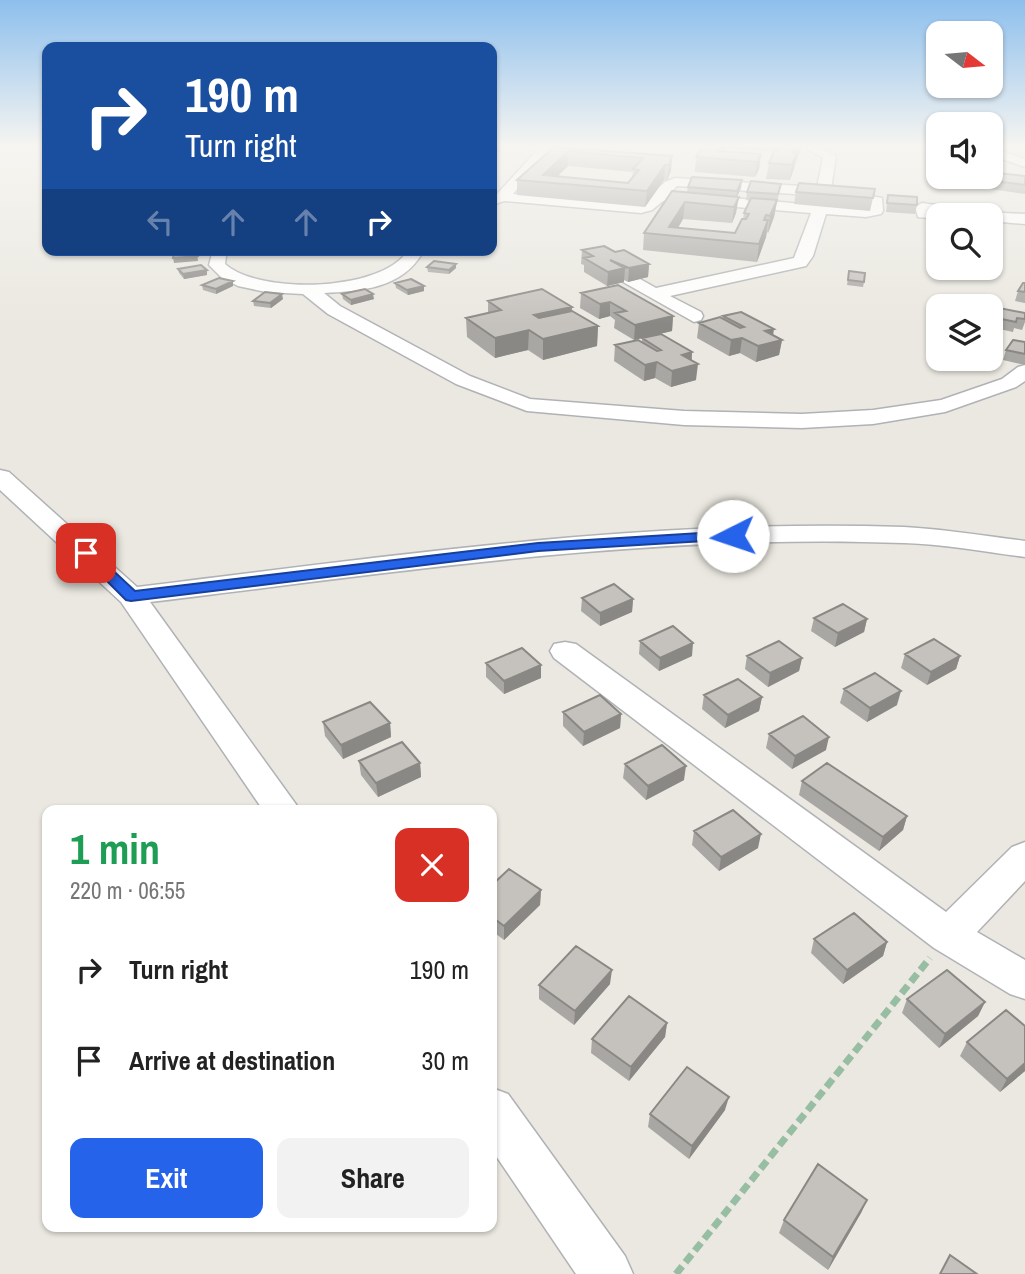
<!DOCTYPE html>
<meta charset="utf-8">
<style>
:root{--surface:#fff;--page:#f2f2f2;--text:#222;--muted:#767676;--accent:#2563eb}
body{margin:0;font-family:"Archivo Narrow",sans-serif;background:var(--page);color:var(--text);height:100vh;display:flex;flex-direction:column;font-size:26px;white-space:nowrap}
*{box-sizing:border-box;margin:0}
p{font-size:23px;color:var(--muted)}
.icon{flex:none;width:38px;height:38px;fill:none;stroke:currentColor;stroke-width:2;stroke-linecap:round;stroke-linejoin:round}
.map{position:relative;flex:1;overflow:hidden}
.side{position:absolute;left:42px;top:805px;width:455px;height:427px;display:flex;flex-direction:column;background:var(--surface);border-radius:14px;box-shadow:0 2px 5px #0004}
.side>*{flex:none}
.guide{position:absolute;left:42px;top:42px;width:455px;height:214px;border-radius:14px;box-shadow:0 2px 5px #0004;background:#1a4fa0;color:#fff;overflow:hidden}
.needle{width:46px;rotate:106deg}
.buttons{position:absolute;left:926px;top:21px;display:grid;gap:14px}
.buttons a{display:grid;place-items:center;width:77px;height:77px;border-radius:14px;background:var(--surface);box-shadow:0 2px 5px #0004;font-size:35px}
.pin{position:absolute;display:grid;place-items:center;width:60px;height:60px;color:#fff;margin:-30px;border-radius:14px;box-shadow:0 4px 10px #0006}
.me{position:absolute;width:77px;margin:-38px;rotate:266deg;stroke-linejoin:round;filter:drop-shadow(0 0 5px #0008)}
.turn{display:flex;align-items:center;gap:24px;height:147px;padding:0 28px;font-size:32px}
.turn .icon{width:91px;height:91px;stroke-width:2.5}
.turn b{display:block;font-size:49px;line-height:60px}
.lanes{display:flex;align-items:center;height:66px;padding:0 28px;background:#0003;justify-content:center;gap:35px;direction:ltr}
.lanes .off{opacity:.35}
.round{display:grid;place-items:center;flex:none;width:74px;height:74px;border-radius:14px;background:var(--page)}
.head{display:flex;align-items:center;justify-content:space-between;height:119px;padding:0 28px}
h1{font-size:42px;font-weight:700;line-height:52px;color:#1e9e55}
.cta{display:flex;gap:14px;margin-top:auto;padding:14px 28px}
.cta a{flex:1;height:80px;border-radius:14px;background:var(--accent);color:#fff;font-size:28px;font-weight:700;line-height:80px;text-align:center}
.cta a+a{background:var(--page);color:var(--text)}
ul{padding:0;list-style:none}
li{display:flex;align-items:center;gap:21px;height:91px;padding:0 28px}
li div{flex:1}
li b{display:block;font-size:26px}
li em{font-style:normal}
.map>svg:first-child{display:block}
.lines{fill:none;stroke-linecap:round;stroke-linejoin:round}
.minor-casing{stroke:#b1b2b6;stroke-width:3}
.path{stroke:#97bda3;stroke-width:7;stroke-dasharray:10 5;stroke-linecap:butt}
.minor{fill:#fff;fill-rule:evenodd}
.wall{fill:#a9a7a3;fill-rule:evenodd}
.shaded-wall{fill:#8a8884}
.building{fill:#c5c2bd;stroke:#8a8884;stroke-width:2;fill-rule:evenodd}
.route{fill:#2563eb;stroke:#184099;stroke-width:2}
</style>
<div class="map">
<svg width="1025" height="1274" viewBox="0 0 1025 1274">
<rect width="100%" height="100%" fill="#eae8e0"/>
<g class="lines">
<defs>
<path id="minor" d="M542,145H555L513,194L640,204L665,182L675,178L817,187L823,158L800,145H817L836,156L831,189L882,198L883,211L881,214L866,217L826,214L813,256L806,266L670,296L701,312L703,316L701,320L694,322L616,278L619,274H631L656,288L794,258L811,213L663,201L652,210L641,213L504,201L492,205V196L497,194ZM677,186L823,196L869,204L866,209L670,193Z
M990,147L1025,159V167L990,155Z
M922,203L987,212L1025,214V224L990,221V215H938V219L918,217L915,207Z
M213,250H231L226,256L225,264C259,295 384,292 408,250H424C404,288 363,291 324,293L340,306L470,376L530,399L684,411L802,414L873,410L941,400L1002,379L1018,367L1025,365V381L1016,387L945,412L873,424L802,428L684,425L527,411L456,384L328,314L303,294L266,292L238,286L222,278L209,265Z
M0,470L9,472L137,587C392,556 647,518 904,527C944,529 985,536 1025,541V557C985,552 944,544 904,543C652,533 400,572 150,602L300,810H263L121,602L0,490Z
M565,642L576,644L946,912L1012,847L1025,842V881L977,932L1025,960V999L1010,994L934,948L554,658L550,651L554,644Z
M492,1088L508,1094L625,1256L633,1274H576L492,1150Z"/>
</defs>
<!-- minor casing -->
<use href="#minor" class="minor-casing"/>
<!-- path -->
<path class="path" d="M676,1274L930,958"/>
<!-- minor -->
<use href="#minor" class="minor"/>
</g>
<!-- wall -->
<path class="wall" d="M704,145H802L790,180L766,179L769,163L774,152L726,148L724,152L761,154L759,169L755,177L695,172L696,157Z
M554,147L672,156L671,171L667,180H664L645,207L517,195V180ZM568,166L633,172L632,177L628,183L557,176Z
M1025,176V194L976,187L978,179Z
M781,184L774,217L768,233L767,232L766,237L757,262L643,250L644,233L687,192L688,187L741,188L737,197L736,213L732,223L683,219L678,228L735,233L743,219L744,213L750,201L746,200L747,192Z
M875,189L870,211L794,204L796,192Z
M888,195L917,205L915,214L886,212Z
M582,250L615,252L649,264L648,277L628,282L624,280V282L607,286L584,272V265L581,264Z
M427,267L456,268L449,274L428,272Z
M178,269L207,275L184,279L179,273Z
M849,271L864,282L863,287L847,285Z
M395,283L424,286V291L408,295L396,288Z
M1025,283V303L1015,301L1018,291Z
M202,285L233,286L216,294L203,290Z
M581,293L673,316L672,331L634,340L614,328L615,320L610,316L599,319L580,308Z
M342,294L374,299L351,305L343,299Z
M283,299L271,308L254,306L253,301Z
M488,301L571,311L598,326L597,346L543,360L528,350L495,358L467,337L466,318L488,313Z
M1025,313V322L1022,330L1014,328L1013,332L990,327L992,317Z
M723,316L782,340L779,355L756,362L740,353L729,356L697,338L699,323L723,319Z
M642,338L692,352V360L696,380L671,387L655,378L644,381L614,361L615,345L642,342Z
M1025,342V365L1003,360L1006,350Z
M582,598L633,599L632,612L600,626L581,611Z
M814,618L867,619L864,632L835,647L811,631Z
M640,641L692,656L659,671L639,654Z
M905,654L960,656L956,669L927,685L901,668Z
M747,656L802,658L799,671L768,687L745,669Z
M486,663L541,678L504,694L486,677Z
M844,689L897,705L867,722L840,703Z
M704,695L762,697L759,711L725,728L702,709Z
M563,712L621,714L620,728L583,746L563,726Z
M323,722L390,723L391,737L343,759L325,736Z
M769,734L826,750L792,769L766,748Z
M359,761L420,763L421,777L378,797L361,775Z
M625,764L684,780L646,800L623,778Z
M802,781L907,816L903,830L879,851L799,795Z
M694,831L758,848L719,871L692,845Z
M492,885L541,890L540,905L504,940L492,931Z
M814,939L887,942L883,956L843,984L811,953Z
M610,984L574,1025L539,999V985Z
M907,999L985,1002L978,1016L939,1048L902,1013Z
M667,1023L665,1037L629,1081L591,1053L592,1039Z
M967,1042L1025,1071L1000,1092L960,1056Z
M725,1110L689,1159L648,1127L650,1114Z
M867,1200L861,1213L828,1270L779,1233L784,1220Z"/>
<!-- shaded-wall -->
<path class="shaded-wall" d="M493,145H501V150L492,157Z
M721,145H726V148L720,159L718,151Z
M799,145H802L801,149L795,164Z
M568,151V166L551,183L543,175Z
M797,153L794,168L790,180L792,165Z
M761,154L759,169L755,177L757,162Z
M672,156L671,171L667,180L669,165Z
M665,165L664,180L645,207L647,191Z
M742,180L741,188L736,199L737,191Z
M739,197L736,213L732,223L734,207Z
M777,200L774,217L768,233L770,216Z
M685,202L683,219L673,236L669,227Z
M768,220L766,237L757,262L759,244Z
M197,251L198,261L174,263L173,258Z
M456,264V268L449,274V270Z
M649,264L648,277L628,282L629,268Z
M625,268L624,282L607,286L608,272Z
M207,270V275L184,279L183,274Z
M233,281V286L216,294V289Z
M424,286V291L408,295L407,290Z
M282,294L283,299L271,308L270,303Z
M373,294L374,299L351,305V300Z
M610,302V316L599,319L600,304Z
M572,307L571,326L536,335L534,315Z
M673,316L672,331L634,340L635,325Z
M598,326L597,346L543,360V339Z
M774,329L772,343L782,340L779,355L756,362L758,346L765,331Z
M529,330L528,350L495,358V338Z
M742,338L740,353L729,356L731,340Z
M692,352L691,366L698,364L696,380L671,387L672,371L682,355Z
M657,362L655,378L644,381L645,365Z
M633,599L632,612L600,626V613Z
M867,619L864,632L835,647L838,633Z
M693,643L692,656L659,671L660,658Z
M960,656L956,669L927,685L931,672Z
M802,658L799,671L768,687L770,673Z
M541,665V678L504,694V681Z
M901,691L897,705L867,722L870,708Z
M762,697L759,711L725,728L728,715Z
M621,714L620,728L583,746L584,732Z
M390,723L391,737L343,759L341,745Z
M829,737L826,750L792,769L795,756Z
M420,763L421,777L378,797L376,783Z
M686,766L684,780L646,800L648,786Z
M907,816L903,830L879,851L883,837Z
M761,834L758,848L719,871L721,857Z
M541,890L540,905L504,940V926Z
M887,942L883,956L843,984L847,970Z
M612,970L610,984L574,1025L575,1011Z
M985,1002L978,1016L939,1048L945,1034Z
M667,1023L665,1037L629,1081L631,1067Z
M1025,1063V1071L1000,1092L1007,1079Z
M729,1097L725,1110L689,1159L692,1146Z
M867,1200L861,1213L828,1270L833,1257Z"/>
<!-- building -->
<path class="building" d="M704,145H721L718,151L761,154L757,162L696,157Z
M777,145H799L798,150L794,149L793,153H797L792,165L769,163L774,151H778L780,148L776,147Z
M554,147L672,156L669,165H665L647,191L517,180ZM568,151L643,158L633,169L639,170L628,183L543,175Z
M990,172L1025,176V185L978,179L980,177H990Z
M692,177L742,180L737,191L688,187Z
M751,181L781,184L778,194L747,192Z
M799,183L875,189L873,198L796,192Z
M672,191L739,197L734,207L685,202L669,227L735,233L742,219H746L749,214L744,213L751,198L777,200L770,216L766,215L764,220H768L759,244L644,233Z
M888,195L917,197V205L887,203Z
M604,246L615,252L624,250L649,264L629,268L610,260L625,268L608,272L584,258L593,256L582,250Z
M197,251L198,256L173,258L174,253Z
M434,261L456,264L449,270L427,267Z
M201,265L207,270L183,274L178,269Z
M849,271L865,273L864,282L848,280Z
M219,278L233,281L216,289L202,285Z
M411,279L424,286L407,290L395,283Z
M1023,283H1025V292L1018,291Z
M618,285L673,316L635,325L615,313L626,311L610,302L600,304L581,293Z
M365,289L373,294L351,300L342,294Z
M542,289L572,307L534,315L539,318L572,311L598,326L543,339L529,330L495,338L466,318L501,310L488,301Z
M265,292L282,294L270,303L253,301Z
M999,308L1025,313V319L1017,318L1016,322L992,317Z
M741,312L774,329L765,331L782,340L758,346L742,338L731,340L699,323L720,317L740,328L744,327L723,316Z
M661,334L692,352L682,355L698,364L672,371L657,362L645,365L615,345L638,340L657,351L661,350L642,338Z
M1013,340L1025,342V354L1006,350Z
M614,584L633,599L600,613L582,598Z
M843,604L867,619L838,633L814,618Z
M673,626L693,643L660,658L640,641Z
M934,639L960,656L931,672L905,654Z
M779,641L802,658L770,673L747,656Z
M522,648L541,665L504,681L486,663Z
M875,673L901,691L870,708L844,689Z
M738,679L762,697L728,715L704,695Z
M600,695L621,714L584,732L563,712Z
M370,702L390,723L341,745L323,722Z
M803,716L829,737L795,756L769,734Z
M402,742L420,763L376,783L359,761Z
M662,745L686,766L648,786L625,764Z
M827,763L907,816L883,837L802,781Z
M446,806L453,810H440Z
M733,810L761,834L721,857L694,831Z
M509,869L541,890L504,926L492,917V885Z
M854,913L887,942L847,970L814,939Z
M576,946L612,970L575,1011L539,985Z
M947,970L985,1002L945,1034L907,999Z
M629,996L667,1023L631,1067L592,1039Z
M1006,1010L1025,1026V1063L1007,1079L967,1042Z
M687,1067L729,1097L692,1146L650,1114Z
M818,1164L867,1200L833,1257L784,1220Z
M950,1255L977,1274H940Z"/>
<!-- sky -->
<linearGradient id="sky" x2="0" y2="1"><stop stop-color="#8dbfed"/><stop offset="0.45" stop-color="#f6f5f1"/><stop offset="1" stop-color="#f6f5f1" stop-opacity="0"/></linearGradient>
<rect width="1025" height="324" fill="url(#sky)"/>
<!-- route -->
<path class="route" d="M733,531L740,536L738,539L538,551L131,601L126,600L79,553L81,550H91L135,591L538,543Z"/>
</svg>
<div class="buttons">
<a><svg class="needle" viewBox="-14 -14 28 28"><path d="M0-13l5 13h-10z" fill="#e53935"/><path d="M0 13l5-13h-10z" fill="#767676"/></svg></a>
<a><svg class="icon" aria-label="sound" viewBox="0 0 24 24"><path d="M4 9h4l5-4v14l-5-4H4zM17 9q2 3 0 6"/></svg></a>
<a><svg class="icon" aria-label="search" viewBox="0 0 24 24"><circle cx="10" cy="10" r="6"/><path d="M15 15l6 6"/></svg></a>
<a><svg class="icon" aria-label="layers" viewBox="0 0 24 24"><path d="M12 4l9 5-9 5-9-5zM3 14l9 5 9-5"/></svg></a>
</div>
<div class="pin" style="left:86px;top:553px;background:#d93025"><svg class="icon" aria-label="arrive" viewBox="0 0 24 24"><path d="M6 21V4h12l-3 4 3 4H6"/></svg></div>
<svg class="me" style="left:733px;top:536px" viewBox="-20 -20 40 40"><circle r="19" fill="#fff"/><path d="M0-13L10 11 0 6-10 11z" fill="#2563eb"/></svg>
<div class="guide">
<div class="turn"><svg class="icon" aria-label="right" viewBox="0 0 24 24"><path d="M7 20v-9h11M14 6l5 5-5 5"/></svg><div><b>190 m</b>Turn right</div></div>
<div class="lanes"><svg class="icon off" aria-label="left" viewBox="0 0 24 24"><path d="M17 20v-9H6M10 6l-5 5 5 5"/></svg><svg class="icon off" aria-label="ahead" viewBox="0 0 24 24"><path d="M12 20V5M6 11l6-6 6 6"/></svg><svg class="icon off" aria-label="ahead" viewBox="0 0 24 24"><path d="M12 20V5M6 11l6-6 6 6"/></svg><svg class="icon" aria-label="right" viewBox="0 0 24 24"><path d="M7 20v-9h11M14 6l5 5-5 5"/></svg></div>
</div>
<section class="side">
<div class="head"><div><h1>1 min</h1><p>220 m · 06:55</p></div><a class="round" style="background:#d93025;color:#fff"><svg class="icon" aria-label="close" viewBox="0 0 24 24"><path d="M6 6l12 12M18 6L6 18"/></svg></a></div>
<ul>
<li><svg class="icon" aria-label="right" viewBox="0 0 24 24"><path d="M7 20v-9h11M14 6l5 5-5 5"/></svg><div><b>Turn right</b></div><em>190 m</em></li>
<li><svg class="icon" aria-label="arrive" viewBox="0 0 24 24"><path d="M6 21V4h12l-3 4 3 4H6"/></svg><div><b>Arrive at destination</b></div><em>30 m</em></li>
</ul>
<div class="cta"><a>Exit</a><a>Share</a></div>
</section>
</div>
